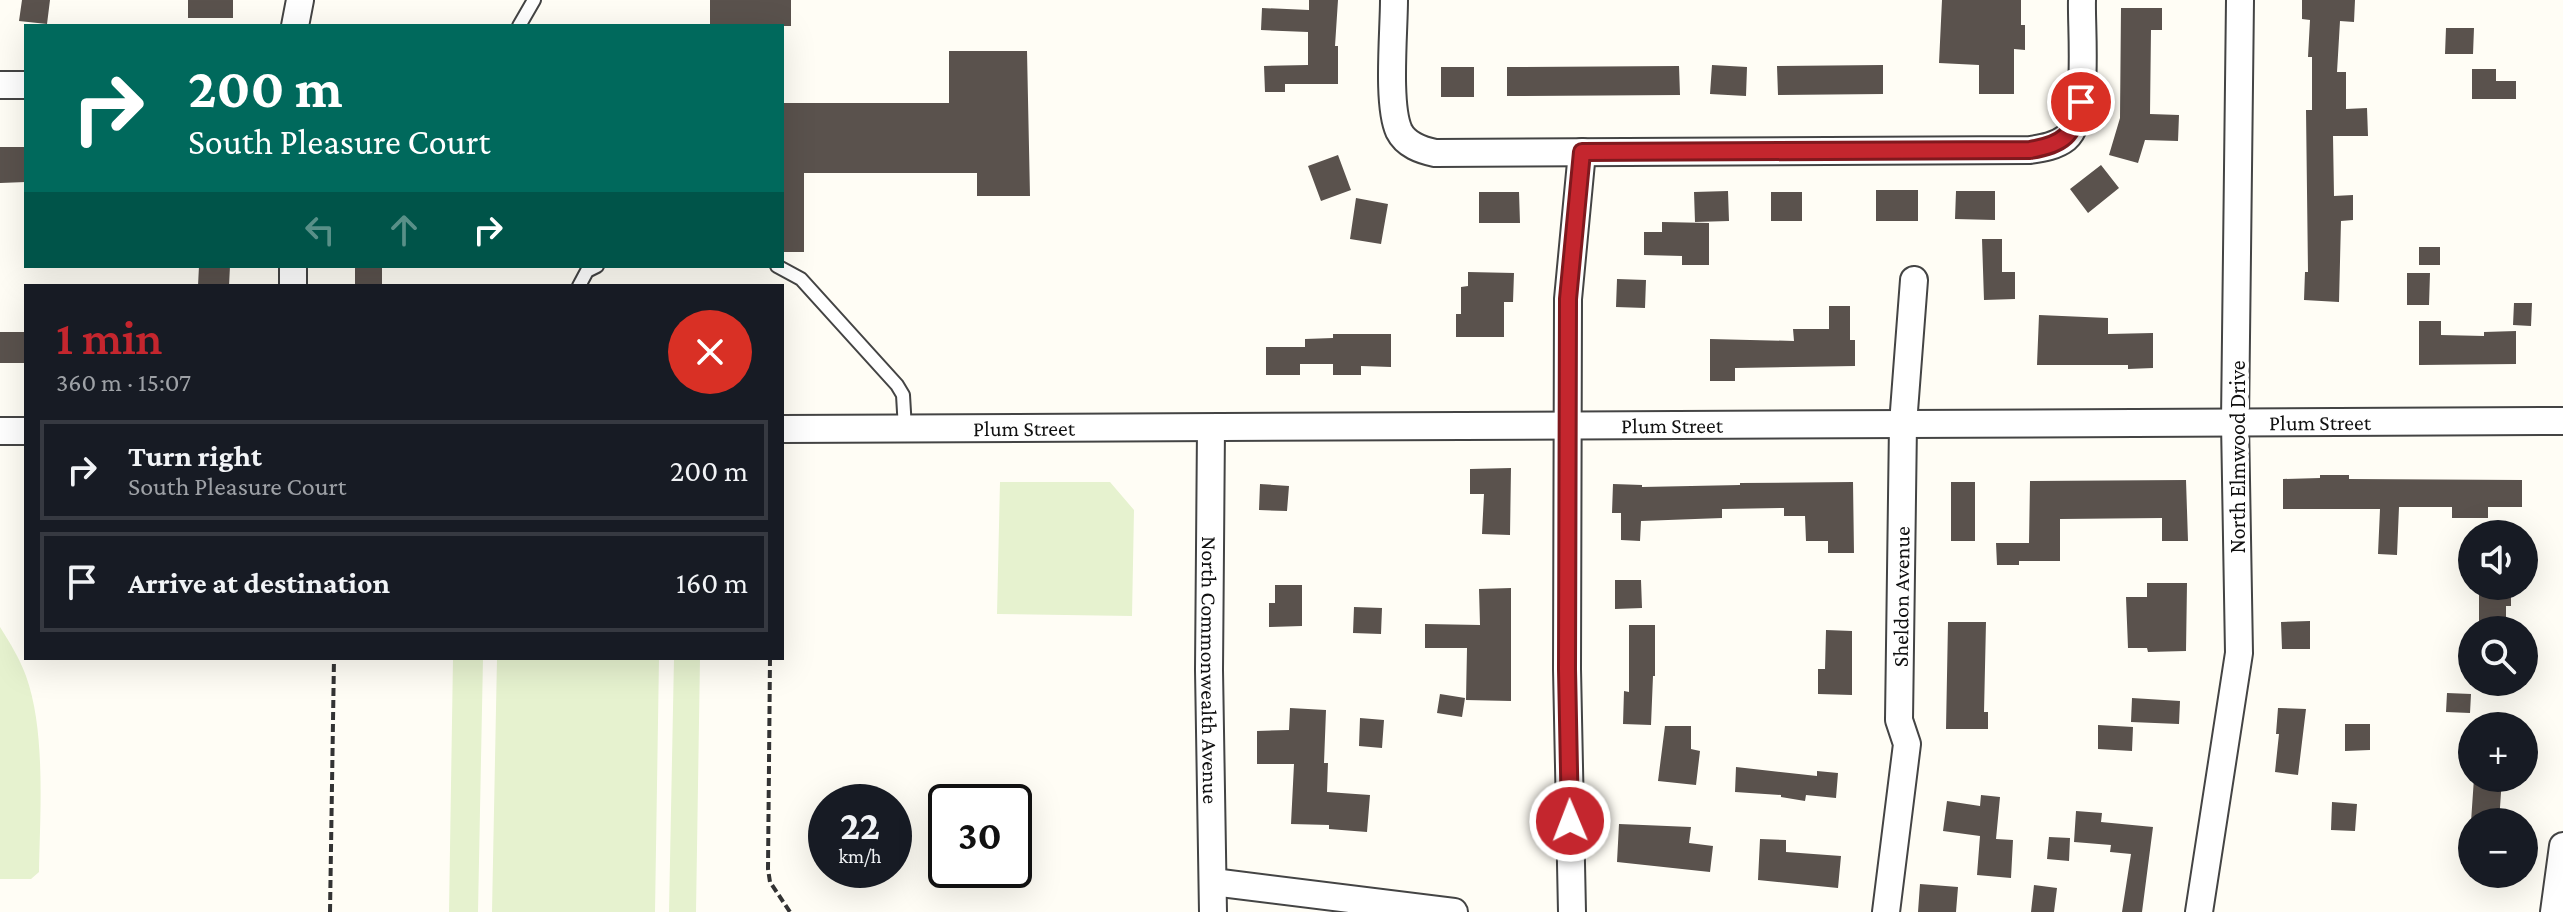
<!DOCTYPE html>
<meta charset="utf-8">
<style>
:root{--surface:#171b24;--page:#242831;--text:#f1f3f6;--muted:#9ea1a6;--line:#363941;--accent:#c4262e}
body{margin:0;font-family:"Crimson Pro",serif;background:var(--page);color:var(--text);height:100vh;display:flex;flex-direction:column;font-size:30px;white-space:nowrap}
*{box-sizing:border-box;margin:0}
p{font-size:26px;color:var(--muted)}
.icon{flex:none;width:44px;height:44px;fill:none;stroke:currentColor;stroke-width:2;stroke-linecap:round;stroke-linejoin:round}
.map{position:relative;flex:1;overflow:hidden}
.drawer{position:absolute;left:24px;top:284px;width:760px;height:376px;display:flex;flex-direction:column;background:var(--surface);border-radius:0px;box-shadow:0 8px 32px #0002}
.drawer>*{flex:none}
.guide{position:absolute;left:24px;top:24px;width:760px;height:244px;border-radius:0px;box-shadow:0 8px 32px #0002;background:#00695c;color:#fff;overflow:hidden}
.controls{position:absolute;left:2458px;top:520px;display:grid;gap:16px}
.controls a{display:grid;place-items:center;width:80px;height:80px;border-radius:50%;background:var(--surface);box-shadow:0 8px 32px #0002;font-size:40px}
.speed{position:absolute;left:808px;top:784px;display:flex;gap:16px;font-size:40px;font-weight:700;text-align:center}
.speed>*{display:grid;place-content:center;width:104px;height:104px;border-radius:50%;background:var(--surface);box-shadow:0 8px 32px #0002;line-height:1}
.speed small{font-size:20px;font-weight:400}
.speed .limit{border:4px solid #111;border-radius:12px;background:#fff;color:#111}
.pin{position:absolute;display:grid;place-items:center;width:68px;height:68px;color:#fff;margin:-34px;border:4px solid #fff;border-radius:50%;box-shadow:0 2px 8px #0007}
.me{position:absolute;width:88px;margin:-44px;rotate:359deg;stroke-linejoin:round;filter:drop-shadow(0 0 6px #0008)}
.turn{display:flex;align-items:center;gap:28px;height:168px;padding:0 32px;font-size:36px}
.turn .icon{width:104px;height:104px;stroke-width:2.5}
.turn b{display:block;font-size:56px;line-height:68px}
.lanes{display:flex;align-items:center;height:76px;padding:0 32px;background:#0003;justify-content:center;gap:40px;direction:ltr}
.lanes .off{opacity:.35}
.round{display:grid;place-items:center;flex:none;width:84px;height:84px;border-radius:42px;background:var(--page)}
.head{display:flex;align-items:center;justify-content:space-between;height:136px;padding:0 32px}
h1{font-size:48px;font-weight:600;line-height:60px;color:var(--accent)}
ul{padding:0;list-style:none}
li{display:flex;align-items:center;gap:24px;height:100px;margin:0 16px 12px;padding:0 16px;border:4px solid var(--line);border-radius:0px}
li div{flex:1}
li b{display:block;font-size:30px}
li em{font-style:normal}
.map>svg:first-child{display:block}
.pitch{fill:#e6f2cf}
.building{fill:#5a524d}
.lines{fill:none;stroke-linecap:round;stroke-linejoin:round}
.service-casing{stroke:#444;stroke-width:16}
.minor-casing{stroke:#444;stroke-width:30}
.path{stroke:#333;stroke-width:4;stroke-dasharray:8 4;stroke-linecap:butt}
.service{stroke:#fff;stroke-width:12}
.minor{stroke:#fff;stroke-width:26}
.route-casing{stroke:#7f191e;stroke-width:20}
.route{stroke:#c4262e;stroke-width:14}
.labels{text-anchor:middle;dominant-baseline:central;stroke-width:8;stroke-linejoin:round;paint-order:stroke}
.street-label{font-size:22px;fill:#111;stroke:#fff}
</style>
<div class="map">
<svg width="2563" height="912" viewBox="0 0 2563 912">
<rect width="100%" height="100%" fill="#fffdf5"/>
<!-- pitch -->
<path class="pitch" d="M1000,482H1110L1134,510L1132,616L997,614Z
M0,627C10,643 20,659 26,676C46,731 40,814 39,872L31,879H0Z
M453,658H483L478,912H449Z
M497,658H659L655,912H492Z
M674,658H700L696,912H669Z"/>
<!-- building -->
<path class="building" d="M22,0H50L47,24L19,21Z
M188,0H233V18H188Z
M710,0H791V26H710Z
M1309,0H1338L1335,46H1338V84H1285V92H1265L1264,66L1308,65V32L1261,30L1262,8L1309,10Z
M1942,0H2021V25H2025V50L2014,49V94H1979V65L1939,63Z
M2302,0H2355L2354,22L2340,21L2337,72H2346V109L2367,108L2368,136H2333L2334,196L2353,195V220L2341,221L2339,302L2304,300L2305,272H2308L2306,110H2312V57H2308L2310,20L2302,19Z
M2121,8H2162V30H2151L2150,114L2179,115L2178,141L2145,140L2138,163L2109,155L2120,118Z
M2446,28H2474L2473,54H2445Z
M949,51H1027L1030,196H977V173H804V252H782V103H949Z
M1712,65L1747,67L1746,96L1710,94Z
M1883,65V94L1778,95L1777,66Z
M1679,66L1680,95L1507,96V67Z
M1441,67H1474V97H1441Z
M2472,69H2496V81H2516V99H2472Z
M0,147H26V182L0,183Z
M1338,155L1351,190L1321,201L1308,166Z
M2101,165L2119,188L2088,213L2070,189Z
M1876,190H1918V221H1876Z
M1728,191L1729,221L1695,222L1694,192Z
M1956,191H1995V220L1955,219Z
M1479,192H1519L1520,223H1479Z
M1771,192H1802V221H1771Z
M1356,198L1388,204L1381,244L1350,239Z
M1662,222L1709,223V265H1682V256L1644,255V232H1662Z
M1982,239H2002V272H2015V299L1984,300Z
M2419,247H2440V265H2419Z
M199,266H230L229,286H198Z
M355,266H382V286H355Z
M1468,272L1514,273L1513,302H1504V337H1456V314H1461V287L1468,286Z
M2407,273H2430L2429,305H2407Z
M1617,279L1646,280L1645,308L1616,307Z
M2514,303H2532L2531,326L2513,325Z
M1829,306H1850V340H1855V366L1735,368V381H1710V339L1794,341L1793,329H1829Z
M2039,315L2108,318V334L2153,333V368L2128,369V365H2037Z
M2419,321H2441V335L2484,336V332L2516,331V364L2419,365Z
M0,332H26V363H0Z
M1333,334H1391V367L1361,366V375H1333V364H1300V375H1266V347H1305V339L1333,338Z
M1511,468L1510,535L1482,534L1484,494H1470V469Z
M2320,475H2349V479L2522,480V507H2488V518H2452V507H2399L2397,555L2378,554L2380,509H2283V479L2320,478Z
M2186,480L2188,541H2162V518L2060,519V561H2019V565H1997L1996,543H2029L2030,481Z
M1853,482L1854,553H1828V541H1806L1805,516H1784V508L1722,509V518L1641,521L1640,541L1621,540V513H1612L1613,484L1642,485V487L1740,485V483Z
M1951,482H1975V541H1951Z
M1260,484L1289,486L1287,511L1259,510Z
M1615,580H1641L1642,608L1615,609Z
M2147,583H2187L2186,651L2148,652L2147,648H2128L2126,597H2147Z
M1275,585H1302V626L1269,627V603H1275Z
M2479,586H2511V606H2506V630H2479Z
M1511,588V701L1466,700L1467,648H1425V624L1480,625L1479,589Z
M1354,607L1382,608L1381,634L1353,633Z
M2310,621V649H2282L2281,622Z
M1948,622H1986L1984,712H1988V729H1946Z
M1629,625H1655V676H1653L1651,725L1623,724L1624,691L1629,692Z
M1826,630L1852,631V695L1818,694V669H1825Z
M2447,693L2471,694L2470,713L2446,712Z
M1440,694L1465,698L1462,717L1437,713Z
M2132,698L2180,701L2179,724L2131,722Z
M1290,708L1326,710L1324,763H1328L1327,792L1370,795L1367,832L1329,829V825L1291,824L1294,764H1257V731L1289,730Z
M2278,708L2306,709L2298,775L2275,772L2279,734H2276Z
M1360,718L1384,720L1382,748L1359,746Z
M2345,724H2370V750L2345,751Z
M2098,725L2133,727L2132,751L2098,749Z
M1665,726H1691V749L1700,751L1696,785L1658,781Z
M1736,767L1817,776V771L1838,773L1836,798L1806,795L1805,801L1781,797V795L1735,792Z
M2474,778H2502L2499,822H2471Z
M1981,795L2000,797L1996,839L2013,840L2011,878L1977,875L1980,836L1943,831L1947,801L1980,806Z
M2332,802L2357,804L2355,831L2331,830Z
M2076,811L2102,813L2101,822L2153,827L2142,912H2122L2131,854L2110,852L2111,845L2074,842Z
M1619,824L1691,827L1689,843L1713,846L1710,872L1617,862Z
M2049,837L2070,838L2069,861L2047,859Z
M1760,839L1786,840V852L1841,856L1838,888L1758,880Z
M1920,884L1958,887L1956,912H1918Z
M2034,885L2057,888L2054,912H2031Z"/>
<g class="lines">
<defs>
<path id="service" d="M519,26L534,0
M777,266L801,279L897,385L903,395L905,429
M579,286L587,271L597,266"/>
<g id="minor">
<path d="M1394,0C1394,32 1387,105 1399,131C1406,145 1421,150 1435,153L2030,150C2043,148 2056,146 2066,138C2090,117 2081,31 2082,0"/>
<path d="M295,26L300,0"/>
<path d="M0,85H26"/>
<path d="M293,266V286"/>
<path id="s1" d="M1211,428L1209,670L1213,912"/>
<path id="s2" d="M782,429L2563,421"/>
<path d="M0,431H26"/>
<path d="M1213,882L1454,912"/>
<path d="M1572,912L1567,669L1568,299L1582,152"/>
<path id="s3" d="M1886,912L1907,744L1899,720L1903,424L1914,280"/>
<path d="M2199,912L2239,653L2235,422L2240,0"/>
<path d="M2554,912L2563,846"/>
</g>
</defs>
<!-- service casing -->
<use href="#service" class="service-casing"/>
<!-- minor casing -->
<use href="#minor" class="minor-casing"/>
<!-- path -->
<path class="path" d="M770,658L768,869L770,882L790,912
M330,912L334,658"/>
<!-- service -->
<use href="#service" class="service"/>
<!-- minor -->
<use href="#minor" class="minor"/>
</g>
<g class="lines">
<defs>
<path id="route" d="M1570,821L1567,669L1568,299L1582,152L2030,150C2064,144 2073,136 2081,102"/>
</defs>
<!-- route casing -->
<use href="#route" class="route-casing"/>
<!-- route -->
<use href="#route" class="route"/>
</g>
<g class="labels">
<!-- street labels -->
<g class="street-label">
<text stroke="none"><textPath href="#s2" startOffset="1538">Plum Street</textPath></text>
<text stroke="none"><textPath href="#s2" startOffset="890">Plum Street</textPath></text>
<text stroke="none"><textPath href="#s2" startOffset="242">Plum Street</textPath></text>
<text transform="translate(2237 457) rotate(-90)">North Elmwood Drive</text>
<text stroke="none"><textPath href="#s3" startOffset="318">Sheldon Avenue</textPath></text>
<text stroke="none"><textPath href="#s1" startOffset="242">North Commonwealth Avenue</textPath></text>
</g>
</g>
</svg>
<div class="controls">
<a><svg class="icon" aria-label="sound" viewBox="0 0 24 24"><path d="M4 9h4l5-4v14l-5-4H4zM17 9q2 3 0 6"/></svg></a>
<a><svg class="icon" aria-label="search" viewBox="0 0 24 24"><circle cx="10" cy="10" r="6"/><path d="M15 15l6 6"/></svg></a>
<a>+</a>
<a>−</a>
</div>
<div class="speed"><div>22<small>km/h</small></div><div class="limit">30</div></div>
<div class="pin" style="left:2081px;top:102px;background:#d93025"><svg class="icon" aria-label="arrive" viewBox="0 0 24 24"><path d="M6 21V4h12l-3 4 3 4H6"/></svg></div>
<svg class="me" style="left:1570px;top:821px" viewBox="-20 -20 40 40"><circle r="17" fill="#c4262e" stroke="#fff" stroke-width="3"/><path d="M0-11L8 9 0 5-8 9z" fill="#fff"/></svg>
<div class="guide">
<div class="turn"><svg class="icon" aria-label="right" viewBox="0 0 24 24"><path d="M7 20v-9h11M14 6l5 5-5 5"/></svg><div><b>200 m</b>South Pleasure Court</div></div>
<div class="lanes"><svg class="icon off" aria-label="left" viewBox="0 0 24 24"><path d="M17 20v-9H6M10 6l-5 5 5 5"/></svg><svg class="icon off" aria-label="ahead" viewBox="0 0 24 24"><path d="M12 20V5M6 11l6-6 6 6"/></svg><svg class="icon" aria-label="right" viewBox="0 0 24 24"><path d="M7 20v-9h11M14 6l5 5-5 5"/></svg></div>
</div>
<section class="drawer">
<div class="head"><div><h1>1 min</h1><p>360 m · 15:07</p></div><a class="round" style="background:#d93025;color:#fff"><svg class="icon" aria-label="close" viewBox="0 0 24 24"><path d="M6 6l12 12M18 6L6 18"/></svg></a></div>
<ul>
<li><svg class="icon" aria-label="right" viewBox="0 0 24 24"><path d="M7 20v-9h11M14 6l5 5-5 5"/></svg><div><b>Turn right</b><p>South Pleasure Court</p></div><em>200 m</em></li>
<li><svg class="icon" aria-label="arrive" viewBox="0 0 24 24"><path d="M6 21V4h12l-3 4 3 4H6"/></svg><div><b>Arrive at destination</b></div><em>160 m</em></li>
</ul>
</section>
</div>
